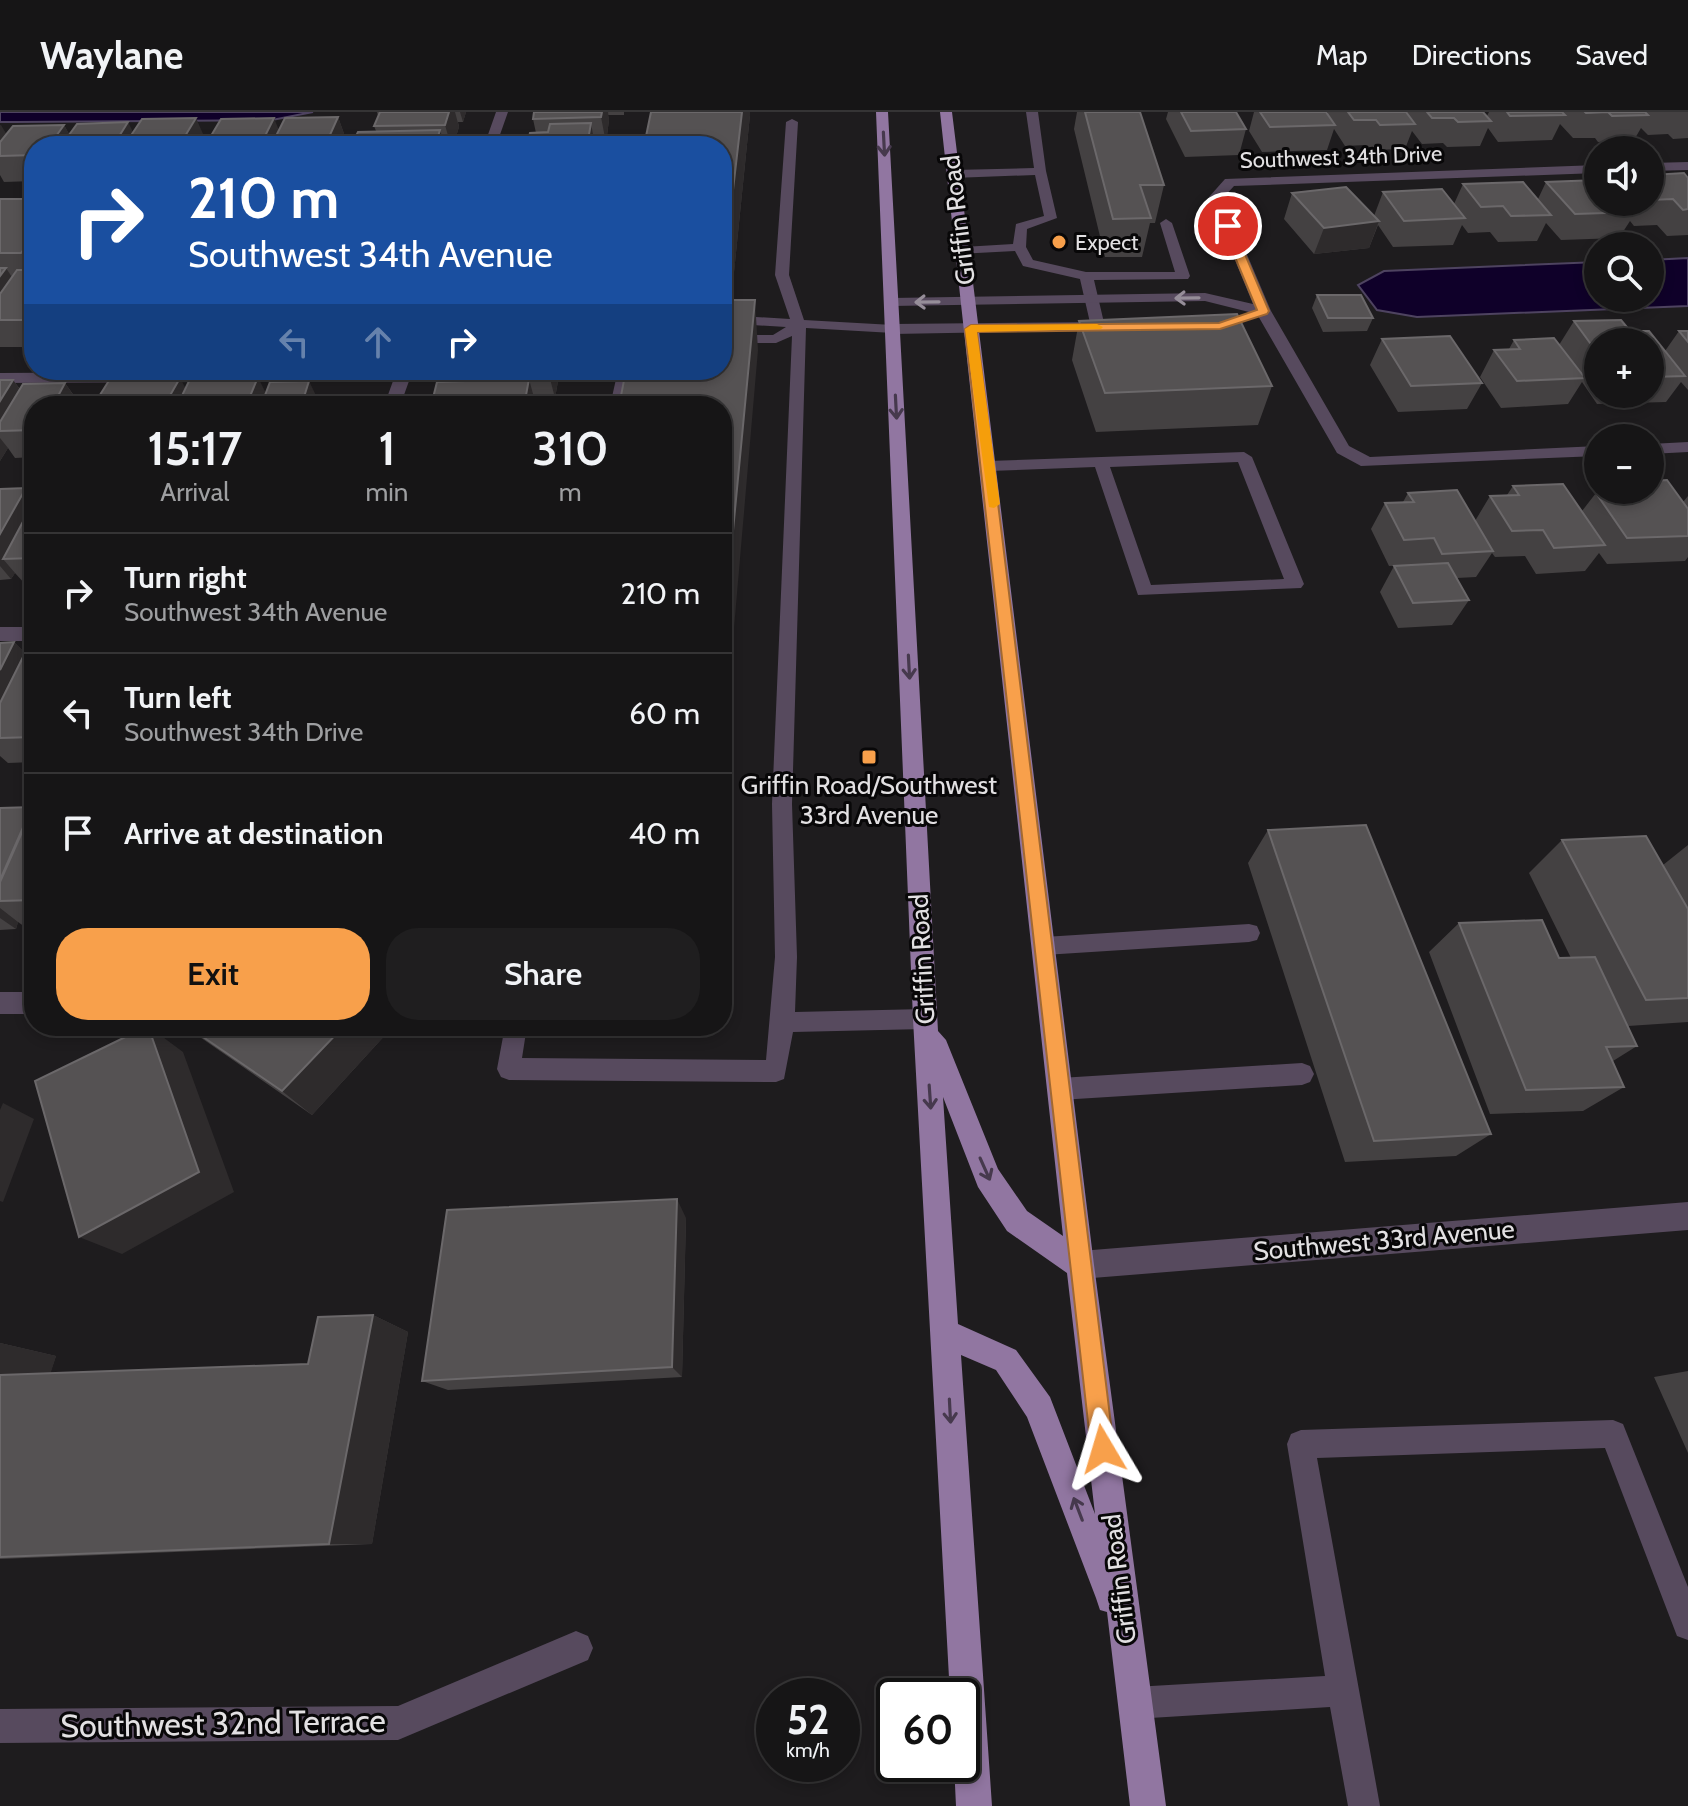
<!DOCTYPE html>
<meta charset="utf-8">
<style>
:root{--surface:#161516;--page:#1f1e1f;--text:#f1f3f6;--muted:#9e9fa1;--line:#353435;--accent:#f8a04b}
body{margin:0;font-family:Cabin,sans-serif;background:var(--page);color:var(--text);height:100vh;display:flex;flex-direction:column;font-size:30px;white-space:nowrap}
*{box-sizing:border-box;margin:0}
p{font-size:26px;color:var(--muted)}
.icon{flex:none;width:44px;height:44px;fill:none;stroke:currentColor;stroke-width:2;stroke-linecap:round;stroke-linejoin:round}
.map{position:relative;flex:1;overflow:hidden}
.side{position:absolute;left:24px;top:284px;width:708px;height:640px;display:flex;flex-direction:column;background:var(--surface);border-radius:32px;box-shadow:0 4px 12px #0003,0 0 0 2px var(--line)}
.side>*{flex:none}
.hud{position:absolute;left:24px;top:24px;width:708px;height:244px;border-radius:32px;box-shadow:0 4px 12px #0003,0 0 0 2px var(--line);background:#1a4fa0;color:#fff;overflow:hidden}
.fabs{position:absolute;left:1584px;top:24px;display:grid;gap:16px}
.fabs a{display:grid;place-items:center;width:80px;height:80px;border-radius:50%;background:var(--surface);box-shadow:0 4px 12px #0003,0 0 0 2px var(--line);font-size:40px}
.speed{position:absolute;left:756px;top:1566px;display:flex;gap:16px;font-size:40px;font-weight:700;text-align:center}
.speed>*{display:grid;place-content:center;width:104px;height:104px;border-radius:50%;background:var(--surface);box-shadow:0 4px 12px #0003,0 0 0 2px var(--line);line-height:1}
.speed small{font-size:20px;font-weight:400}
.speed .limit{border:4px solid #111;border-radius:12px;background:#fff;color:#111}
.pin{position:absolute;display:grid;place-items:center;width:68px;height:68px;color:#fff;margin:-34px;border:4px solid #fff;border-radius:50%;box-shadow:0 2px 8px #0007}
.me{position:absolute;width:88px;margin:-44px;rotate:353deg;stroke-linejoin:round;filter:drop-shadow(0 0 6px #0008)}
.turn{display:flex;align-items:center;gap:28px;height:168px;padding:0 32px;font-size:36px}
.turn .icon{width:104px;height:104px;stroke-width:2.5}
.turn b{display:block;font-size:56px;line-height:68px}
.lanes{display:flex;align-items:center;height:76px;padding:0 32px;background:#0003;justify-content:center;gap:40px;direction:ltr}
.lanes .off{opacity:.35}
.eta{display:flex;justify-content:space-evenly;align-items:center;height:136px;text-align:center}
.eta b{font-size:48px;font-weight:600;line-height:56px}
.button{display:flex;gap:16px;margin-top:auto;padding:16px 32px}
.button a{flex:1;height:92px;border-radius:32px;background:var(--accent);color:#111;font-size:32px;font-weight:600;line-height:92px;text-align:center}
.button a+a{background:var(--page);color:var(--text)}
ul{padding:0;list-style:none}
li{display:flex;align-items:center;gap:24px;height:120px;padding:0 32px;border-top:2px solid var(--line)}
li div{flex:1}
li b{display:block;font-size:30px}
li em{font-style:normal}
header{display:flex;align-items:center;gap:48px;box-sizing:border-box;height:112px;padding:0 40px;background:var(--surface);border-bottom:2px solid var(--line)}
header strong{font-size:38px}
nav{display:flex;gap:44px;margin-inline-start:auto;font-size:28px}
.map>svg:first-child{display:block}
.water{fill:#0f0029;stroke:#4e4360;stroke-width:2}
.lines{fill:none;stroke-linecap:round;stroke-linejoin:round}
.lane{fill:#574a5e;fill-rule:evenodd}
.street{fill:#574a5e;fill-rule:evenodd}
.primary{fill:#9176a1;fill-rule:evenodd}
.wall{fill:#444142;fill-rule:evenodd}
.shaded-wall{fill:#2e2b2c}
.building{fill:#555253;stroke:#6b686a;stroke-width:2}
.oneway{stroke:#46394d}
.oneway2{stroke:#968e99}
.route{fill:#f8a04b;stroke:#a16831;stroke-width:2}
.slow{fill:#f59e0b}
.poi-dot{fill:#f8a04b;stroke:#080708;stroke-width:3}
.labels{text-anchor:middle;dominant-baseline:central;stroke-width:6;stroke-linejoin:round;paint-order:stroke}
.far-street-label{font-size:22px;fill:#e2e0e2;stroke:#080708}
.far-poi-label{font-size:22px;fill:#e2e0e2;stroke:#080708;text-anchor:start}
.street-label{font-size:26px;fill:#e2e0e2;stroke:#080708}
.poi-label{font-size:26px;fill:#e2e0e2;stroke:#080708}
.near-street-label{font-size:32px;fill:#e2e0e2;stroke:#080708}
</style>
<header>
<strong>Waylane</strong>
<nav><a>Map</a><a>Directions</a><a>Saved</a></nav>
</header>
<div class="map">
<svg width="1688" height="1694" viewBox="0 0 1688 1694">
<rect width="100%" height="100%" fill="#1e1c1e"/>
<!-- water -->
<path class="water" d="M0,0H313L272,8L17,10H0Z
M1688,146V194L1417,205L1377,198L1358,173L1384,159L1598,150V186H1650V148Z"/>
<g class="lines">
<!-- lane -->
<path class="lane" d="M1026,0H1038L1046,59L1057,106L1027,117L1026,135L1033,148L1086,160H1175L1160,111L1166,107L1172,111L1190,164L1188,167L1094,168L1105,215L1098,219L1091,215L1080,167L1023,154L1015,139L958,142L956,139L963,135L1013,132L1016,112L1044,104L1035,63L953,66L947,62L953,58L1034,56Z
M792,7L798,10L789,163L804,208L893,213L900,217L893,221L806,216L792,692L797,845L795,900L925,897L933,900L936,907L933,914L925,917L793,920L784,967L776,970L509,968L501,965L497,957L505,914H527L522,946L766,948L775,845L772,692L792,224L776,231H722V223H773L786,215L722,211V203L790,207L775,163L786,10Z
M618,258H632L626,294H610Z
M1244,340L1252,345L1304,472L1301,476L1138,483L1095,355L989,359L981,354L989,349ZM1238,350L1284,467L1151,473L1110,355Z
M1249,812L1257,814L1260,821L1257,828L1249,830L1044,843L1036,841L1033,834L1036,827L1044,825Z
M1302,951L1310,954L1314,962L1310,970L1302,973L1060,988L1052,985L1048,977L1052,969L1060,966Z
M1613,1308L1623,1312L1688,1475V1528L1677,1524L1605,1336L1317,1346L1380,1694H1348L1330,1595L1134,1607L1123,1602L1118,1591L1123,1580L1134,1575L1325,1564L1287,1332L1291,1322L1301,1318Z"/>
<!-- street -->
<path class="street" d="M496,0H508L496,34H484Z
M1688,50V58L1650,59V51Z
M1598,53V61L1234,74L1223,86L1271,199L1349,334L1370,345L1598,334V344L1361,354L1337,341L1257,202L1205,189L891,194L884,190L891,186L1205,181L1253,192L1209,85L1225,67Z
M1111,210L1116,212V218L893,222L885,217L893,212Z
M413,258L400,294H384L393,269L0,271V261Z
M1688,330V340L1650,342V332Z
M0,515H34V529H0Z
M0,880H34V902H0Z
M1688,1090V1118L1080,1167L1070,1163L1066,1153L1070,1143L1080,1139Z
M576,1519L588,1524L593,1536L588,1548L398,1628L0,1631V1597L398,1594Z"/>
<!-- primary -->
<path class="primary" d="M876,0H888L938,919L946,928L998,1057L1027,1099L1063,1124L940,0H952L1094,1153L1166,1694H1130L1107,1500L1100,1498L1096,1486L1027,1305L996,1258L961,1243L992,1694H956L954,1652H962V1584H950L913,907ZM943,985L978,1075L1007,1119L1067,1161L1095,1402L1050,1285L1016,1238L958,1212Z"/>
</g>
<!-- wall -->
<path class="wall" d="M377,0H466L463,10H458L459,15L453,34H351L376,19L374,14L378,4Z
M534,0H624V3H608L609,8L606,31H594L595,34H526L536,21L533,7Z
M1077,0H1140L1164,73L1155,111H1150L1142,145H1105L1074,17Z
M1168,0H1236L1246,17L1239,43L1185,45L1166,7Z
M1254,0H1326L1328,2V0H1483L1487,4L1489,0H1688V26L1673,27L1668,22L1648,23L1641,16L1634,28L1598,30L1595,26H1573L1560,12L1552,28L1498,30L1488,16L1480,34L1447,35L1443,31L1422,32L1412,19L1405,37L1370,38L1366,33L1345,34L1334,17L1327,38L1262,40L1249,19Z
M750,3L732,180H722V34Z
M338,5L347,30L34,34V69L4,70L0,63V13L6,22L64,13L69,22L133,20L207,31L279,18Z
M1650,63L1688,66V123L1667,124L1657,113L1634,114L1630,109L1619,126L1561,128L1546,111L1537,129L1498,130L1490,120L1468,121L1462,113L1453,133L1393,135L1378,113L1369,136L1314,142L1284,107L1292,81L1374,104L1383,80L1454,92L1463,72L1538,87L1546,70L1598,90H1650Z
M0,87H34V235H0Z
M1317,183L1373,206L1367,219L1323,220L1312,196Z
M1621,208L1630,219H1649L1665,239L1679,219H1688V278L1681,270L1666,290L1597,292L1582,270L1568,292L1501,296L1480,265L1494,238L1509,237L1514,228L1554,226L1559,233L1574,209ZM1598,230H1650V282H1598Z
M1079,209L1272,274L1258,313L1096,320L1072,248Z
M1382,227L1482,271L1467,297L1398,300L1370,253Z
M445,258H560L555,286H534L536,294H431L447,269L444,262Z
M0,268H13L20,277L65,271L75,285H85L91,294H34V345L15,346L8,336L0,349Z
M1513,374L1582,399L1596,381L1610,380L1611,378H1650L1683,390L1688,384V445L1685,449L1607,452L1599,441L1585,459L1536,462L1525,444L1495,445L1492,441L1476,465L1457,466L1469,488L1452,513L1398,516L1380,480L1394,454L1419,453L1389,454L1371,417L1385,391L1403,390L1408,381L1475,409L1490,384L1507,383Z
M26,376L34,386V472H25L15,461L11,467L0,468V377Z
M14,530L25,541L34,533V650L8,651L0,644V531Z
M34,693V820H32L18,810L16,817L0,818V696L33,695Z
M1268,718L1491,1022L1456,1044L1345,1050L1248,751Z
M1562,728L1663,753L1688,733V910L1628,914L1637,934L1613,949L1624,975L1583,999L1490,1002L1429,840L1459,811L1559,846H1571L1529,761Z
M184,914H382L388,920L312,1003Z
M686,1106L682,1265L448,1278L422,1269Z
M373,1203L408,1220L372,1432L0,1447V1231L56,1244L50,1261L308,1252Z
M1688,1259V1341L1654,1265Z"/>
<!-- shaded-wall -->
<path class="shaded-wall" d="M449,0H455L459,15L453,34H451L445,13Z
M460,0H466L463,10Z
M602,0H608L609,8L606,31L601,5Z
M742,0H750V3L732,180L727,130Z
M338,5L347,30L345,34H325Z
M196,6L207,31L206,34H179Z
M274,6L284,31L283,34H260Z
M128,10L140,34H113Z
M591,11L595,34H587Z
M1,13L16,39L0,44V14Z
M64,13L76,34H49Z
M440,18L445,34H435Z
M1379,109L1369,136L1314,142L1324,116Z
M34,123V161L21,141Z
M6,156L23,182L0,208V164Z
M755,188L758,238L722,655V534Z
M548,258H560L555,286L548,259Z
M258,265L271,292V294H246Z
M180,266L195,293L194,294H164Z
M529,267L536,293V294H524Z
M13,268L32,294L0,319V289Z
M309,269L321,294L304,285Z
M65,271L80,293L85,285L91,294H63L57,286Z
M333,284L337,294H329Z
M0,326L8,336L0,349Z
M26,376L34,386V426L3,447L15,461L11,467L0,454V422Z
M14,530L34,551L0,626V558Z
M0,796L18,810L16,817L0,806Z
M148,914L183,940L234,1080L122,1142L79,1125Z
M344,914H382L388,920L312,1003L282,979Z
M3,991L34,1007L3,1090L0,1089V998Z
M677,1087L686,1106L682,1265L672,1255Z
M373,1203L408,1220L372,1432H329Z
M0,1231L56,1244L46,1276L0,1268Z"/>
<!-- building -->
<path class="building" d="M380,0H449L445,13L374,14Z
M534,0H602L601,5L533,7Z
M651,0H742L727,130H722V34H644Z
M1085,0H1140L1164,73H1140L1151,106L1113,107Z
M1181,0H1236L1246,17L1191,19Z
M1260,0H1326L1335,13L1270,15Z
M1348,0H1406L1415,12L1380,13L1376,8H1354Z
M1427,0H1483L1491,9L1458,10L1454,6H1432Z
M1507,0H1562L1565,3L1510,4Z
M1585,0H1645L1648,3L1612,4L1608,0L1586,1Z
M338,5L325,34H271L285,6Z
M196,6L179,34H124L142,7Z
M274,6L260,34H205L221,7Z
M128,10L113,34H61L77,12Z
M591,11L587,34H526L530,21L548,20L550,12Z
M64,13L49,34H34V43L0,44V30L13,14Z
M440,18L435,34H351L358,20Z
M1684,61L1688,66V97L1683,98L1673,87L1650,88V68H1655L1650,63Z
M1598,68V90H1626L1635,100L1575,102L1546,70Z
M1523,70L1551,103L1511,104L1503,94L1481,95L1463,72Z
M1346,75L1379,109L1324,116L1292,81Z
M1442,77L1465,106L1404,109L1383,80Z
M0,87H34V123L21,141H0Z
M0,156H6L0,164Z
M17,158H34V208H0V182Z
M1317,183H1361L1373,206H1328Z
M722,188H755L722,534V294H619L626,258H722Z
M1237,202L1272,274L1105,281L1079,209Z
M1621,208L1630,219H1649L1685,264L1650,265V230H1598V242L1574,209Z
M1679,219H1688V230Z
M1450,224L1482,271L1411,274L1382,227Z
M1554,226L1585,266L1517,269L1494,238L1520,237L1514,228Z
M445,258H548V259L444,262Z
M258,265L246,294H177L190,267Z
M180,266L164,294H93L110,267Z
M529,267L524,294H431L437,270Z
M0,268H13L0,289Z
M309,269L304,285L333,284L329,294H261L270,270Z
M65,271L57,286L85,285L80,294H34V318L0,319V310L23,272Z
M1667,368L1688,397V424L1627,426L1596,381L1623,379L1622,378H1650V369Z
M1563,372L1605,433L1554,436L1543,418L1512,419L1490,384L1519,383L1513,374Z
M26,376L0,422V377Z
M1457,378L1493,439L1442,442L1434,426L1404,428L1385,391L1414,390L1408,381Z
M34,389V446L3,447Z
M1448,451L1469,488L1413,491L1394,454Z
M14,530L0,558V531Z
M29,533H34V625L0,626V591Z
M34,693V788L0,789V770Z
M32,695L0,768V696Z
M1366,713L1491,1022L1374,1029L1268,718Z
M1646,724L1688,797V886L1646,888L1562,728Z
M1542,808L1559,846L1595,845L1637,934L1606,935L1624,975L1526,978L1459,811Z
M148,914L199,1060L79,1125L35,969Z
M187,914H344L282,979Z
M677,1087L672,1255L422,1269L447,1098Z
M373,1203L329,1432L0,1445V1263L308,1252L318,1205Z"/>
<!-- one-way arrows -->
<defs><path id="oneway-shaft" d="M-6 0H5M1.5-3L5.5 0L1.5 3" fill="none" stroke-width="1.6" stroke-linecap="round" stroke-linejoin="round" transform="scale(2)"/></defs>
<g class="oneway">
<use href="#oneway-shaft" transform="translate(884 32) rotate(87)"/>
<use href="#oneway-shaft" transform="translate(896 295) rotate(87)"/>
<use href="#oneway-shaft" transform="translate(909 555) rotate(87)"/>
<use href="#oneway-shaft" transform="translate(930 985) rotate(86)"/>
<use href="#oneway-shaft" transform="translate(985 1057) rotate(66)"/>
<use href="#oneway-shaft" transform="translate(950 1299) rotate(87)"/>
<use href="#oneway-shaft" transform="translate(1078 1397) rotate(-111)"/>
</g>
<g class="oneway2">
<use href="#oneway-shaft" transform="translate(1187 186) rotate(179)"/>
<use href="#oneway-shaft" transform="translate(927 190) rotate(179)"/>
</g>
<!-- route -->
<path class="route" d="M1228,111L1233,114L1269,199L1267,202L1220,217L977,220L1114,1337L1111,1346L1103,1349L1095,1346L1091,1337L965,217L971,213L1219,211L1257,198L1222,114Z"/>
<!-- slow -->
<path class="slow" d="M1097,212L1103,215L1101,217L977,220L1000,392L994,396L989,395L965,217L971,213Z"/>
<!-- markers -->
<g class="poi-dot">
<circle cx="1059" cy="130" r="8"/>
<rect x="861" y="637" width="16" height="16" rx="4"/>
</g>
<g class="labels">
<!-- far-street labels -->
<g class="far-street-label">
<text transform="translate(1341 45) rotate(-2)">Southwest 34th Drive</text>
</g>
<!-- far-poi labels -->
<g class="far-poi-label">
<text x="1075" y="130">Expect</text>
</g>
<!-- street labels -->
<g class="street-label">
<text transform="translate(958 108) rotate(-97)">Griffin Road</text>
<text transform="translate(922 847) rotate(-93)">Griffin Road</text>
<text transform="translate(1384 1128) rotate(-5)">Southwest 33rd Avenue</text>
<text transform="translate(1119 1467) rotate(-97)">Griffin Road</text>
</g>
<!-- poi labels -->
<g class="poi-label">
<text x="869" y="673">Griffin Road/Southwest<tspan x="869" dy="30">33rd Avenue</tspan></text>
</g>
<!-- near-street labels -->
<g class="near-street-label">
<text transform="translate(223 1611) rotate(-1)">Southwest 32nd Terrace</text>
</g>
</g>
</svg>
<div class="fabs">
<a><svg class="icon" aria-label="sound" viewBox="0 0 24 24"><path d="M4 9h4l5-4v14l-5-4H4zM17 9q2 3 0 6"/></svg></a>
<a><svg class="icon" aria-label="search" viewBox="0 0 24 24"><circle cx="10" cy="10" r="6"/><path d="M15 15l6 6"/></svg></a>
<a>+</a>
<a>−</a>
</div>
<div class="speed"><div>52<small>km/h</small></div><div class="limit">60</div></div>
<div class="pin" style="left:1228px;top:114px;background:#d93025"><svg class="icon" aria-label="arrive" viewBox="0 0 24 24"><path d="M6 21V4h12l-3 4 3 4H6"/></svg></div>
<svg class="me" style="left:1103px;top:1337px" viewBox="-20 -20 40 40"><path d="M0-17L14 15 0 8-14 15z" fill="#f8a04b" stroke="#fff" stroke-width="4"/></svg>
<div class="hud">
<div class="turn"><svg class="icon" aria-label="right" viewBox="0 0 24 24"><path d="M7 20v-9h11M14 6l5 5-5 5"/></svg><div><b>210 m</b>Southwest 34th Avenue</div></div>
<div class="lanes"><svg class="icon off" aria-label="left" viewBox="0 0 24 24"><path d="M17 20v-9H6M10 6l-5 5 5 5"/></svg><svg class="icon off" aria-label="ahead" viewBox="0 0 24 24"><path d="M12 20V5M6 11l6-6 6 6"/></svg><svg class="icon" aria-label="right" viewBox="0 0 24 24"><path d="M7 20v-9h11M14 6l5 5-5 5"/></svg></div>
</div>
<section class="side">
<div class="eta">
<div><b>15:17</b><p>Arrival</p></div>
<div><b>1</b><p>min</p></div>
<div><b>310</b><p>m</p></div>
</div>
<ul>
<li><svg class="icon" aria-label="right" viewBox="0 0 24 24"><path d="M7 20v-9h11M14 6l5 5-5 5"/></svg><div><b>Turn right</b><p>Southwest 34th Avenue</p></div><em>210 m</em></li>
<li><svg class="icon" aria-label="left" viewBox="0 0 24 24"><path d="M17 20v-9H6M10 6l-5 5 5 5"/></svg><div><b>Turn left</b><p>Southwest 34th Drive</p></div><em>60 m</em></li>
<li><svg class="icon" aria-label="arrive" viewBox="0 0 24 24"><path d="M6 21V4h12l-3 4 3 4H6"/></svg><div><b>Arrive at destination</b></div><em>40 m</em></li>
</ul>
<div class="button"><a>Exit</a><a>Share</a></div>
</section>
</div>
